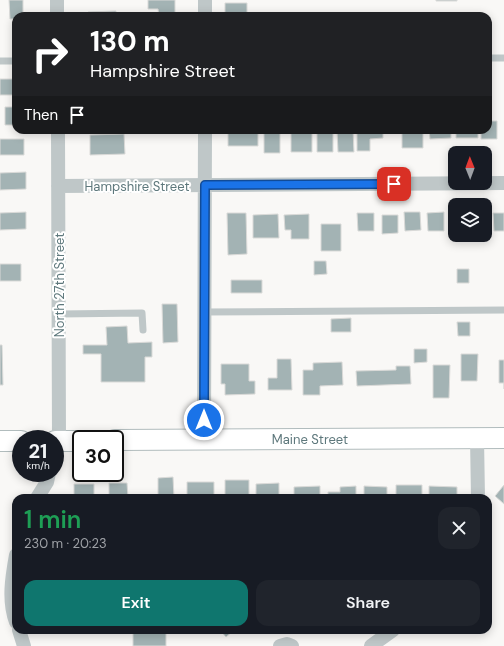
<!DOCTYPE html>
<meta charset="utf-8">
<style>
:root{--surface:#171b24;--page:#20242c;--text:#f1f3f6;--muted:#9ea1a6;--accent:#0f766e}
body{margin:0;font-family:"DM Sans",sans-serif;background:var(--page);color:var(--text);height:100vh;display:flex;flex-direction:column;font-size:15px;white-space:nowrap}
*{box-sizing:border-box;margin:0}
p{font-size:13px;color:var(--muted)}
.icon{flex:none;width:22px;height:22px;fill:none;stroke:currentColor;stroke-width:2;stroke-linecap:round;stroke-linejoin:round}
.map{position:relative;flex:1;overflow:hidden}
.drawer{position:absolute;left:12px;top:494px;width:480px;height:140px;display:flex;flex-direction:column;background:var(--surface);border-radius:12px;box-shadow:0 2px 10px #0003}
.drawer>*{flex:none}
.top-card{position:absolute;left:12px;top:12px;width:480px;height:122px;border-radius:12px;box-shadow:0 2px 10px #0003;background:#202124;color:#fff;overflow:hidden}
.needle{width:26px;rotate:359deg}
.controls{position:absolute;left:448px;top:146px;display:grid;gap:8px}
.controls a{display:grid;place-items:center;width:44px;height:44px;border-radius:8px;background:var(--surface);box-shadow:0 2px 10px #0003;font-size:20px}
.speed{position:absolute;left:12px;top:430px;display:flex;gap:8px;font-size:20px;font-weight:700;text-align:center}
.speed>*{display:grid;place-content:center;width:52px;height:52px;border-radius:50%;background:var(--surface);box-shadow:0 2px 10px #0003;line-height:1}
.speed small{font-size:10px;font-weight:400}
.speed .limit{border:2px solid #111;border-radius:6px;background:#fff;color:#111}
.pin{position:absolute;display:grid;place-items:center;width:34px;height:34px;color:#fff;margin:-17px;border-radius:8px;box-shadow:0 2px 6px #0006}
.me{position:absolute;width:44px;margin:-22px;rotate:0deg;stroke-linejoin:round;filter:drop-shadow(0 0 3px #0008)}
.turn{display:flex;align-items:center;gap:14px;height:84px;padding:0 12px;font-size:18px}
.turn .icon{width:52px;height:52px;stroke-width:2.5}
.turn b{display:block;font-size:28px;line-height:34px}
.then{display:flex;align-items:center;height:38px;padding:0 12px;background:#0003;gap:8px;font-size:15px}
.round{display:grid;place-items:center;flex:none;width:42px;height:42px;border-radius:12px;background:var(--page)}
.head{display:flex;align-items:center;justify-content:space-between;height:68px;padding:0 12px}
h1{font-size:24px;font-weight:600;line-height:30px;color:#1e9e55}
.action{display:flex;gap:8px;margin-top:auto;padding:8px 12px}
.action a{flex:1;height:46px;border-radius:12px;background:var(--accent);color:#fff;font-size:16px;font-weight:600;line-height:46px;text-align:center}
.action a+a{background:var(--page);color:var(--text)}
.map>svg:first-child{display:block}
.building{fill:#a3b3b4;stroke:#dadad8}
.lines{fill:none;stroke-linecap:round;stroke-linejoin:round}
.secondary-casing{stroke:#b1bcbd;stroke-width:22}
.lane{stroke:#bfc7c8;stroke-width:7}
.street{stroke:#bfc7c8;stroke-width:14}
.secondary{stroke:#fff;stroke-width:20}
.route-casing{stroke:#114b97;stroke-width:10}
.route{stroke:#1a73e8;stroke-width:7}
.labels{text-anchor:middle;dominant-baseline:central;stroke-width:4;stroke-linejoin:round;paint-order:stroke}
.street-label{font-size:13px;fill:#5e787c;stroke:#fff}
</style>
<div class="map">
<svg width="504" height="646" viewBox="0 0 504 646">
<rect width="100%" height="100%" fill="#f9f8f6"/>
<!-- building -->
<path class="building" d="M9,0H23V16H16V19H10Z
M148,0H175V16H159L158,9H148Z
M436,0H457V1H436Z
M225,3H247V16H225Z
M116,11V16H88V12Z
M0,79H16V95H0Z
M5,107H16V125H5Z
M488,121H497V139H481V130H488Z
M228,130H258V146H228Z
M264,130H280V153H264Z
M317,130H333V152H317Z
M337,130H353L354,152H338Z
M357,130H383V138L370,139V151H357Z
M402,130H423V148H402Z
M429,130H451V138L430,139Z
M456,130H478V138H456Z
M312,131V152H291V132Z
M124,134L125,154L90,155V135Z
M0,139H24V155H0Z
M26,172V189L0,190V173Z
M450,210H455V229H450Z
M485,210H488V234H485Z
M26,212V229L0,230V213Z
M404,212H420L421,230L405,231Z
M444,212V231H428L427,213Z
M227,213H246L247,254L228,255Z
M357,213H374V231H358Z
M493,213H504V231H494Z
M278,214L279,238H253V215Z
M309,214V239H291V230H285L284,215Z
M382,215H398V233L382,234Z
M321,224H341V251H321Z
M314,261H326L327,274L314,275Z
M0,264H21V281H0Z
M457,269H469V283H457Z
M231,280H262V293H231Z
M162,304H177L178,342L163,343Z
M351,318V332H331V319Z
M457,322H470V336H458Z
M127,326L128,343L152,342V357H145V382H101V354H83V345H107L106,327Z
M0,345H2L3,385H0Z
M414,349H427V362L414,363Z
M461,354H478L477,381H461Z
M277,359H291L292,390H268V378H277Z
M499,360H504V389V383H499Z
M342,362L343,385L320,386V395H303V370H313V363Z
M221,364H249V381H255V394L225,395V384H221Z
M433,365H450L449,398H433Z
M396,366H410L411,384L357,386L356,371L396,370Z
M173,477L174,498H158V478Z
M225,480H249V498L225,497Z
M187,482H214V498H187Z
M109,483H127L128,498H109Z
M279,483V498H256V484Z
M74,484H94V498H74Z
M396,485H422V498H396Z
M504,485V504L495,496Z
M320,486V498H294V487Z
M356,486V498H328V492H340V487Z
M364,486L387,487V498H378V495L364,496Z
M429,486L457,487V498H429Z
M133,630H166V646H133Z
M220,630H234L226,637Z"/>
<g class="lines">
<defs>
<path id="secondary" d="M115,440L504,438
M0,441H21
M55,441H81"/>
</defs>
<!-- secondary casing -->
<use href="#secondary" class="secondary-casing"/>
<!-- lane -->
<path class="lane" d="M488,58H504
M0,61H16
M204,312L504,310
M59,314L142,313L143,330"/>
<!-- street -->
<path class="street" d="M57,0V16
M205,16V0
M58,130L59,441
M58,186L504,183
M477,438L478,498
M204,440L205,130
M37,498L47,482L49,473
M16,555C12,577 8,601 16,622
M19,630L24,646
M280,646L287,644L292,646
M371,646L393,630"/>
<!-- secondary -->
<use href="#secondary" class="secondary"/>
</g>
<g class="lines">
<defs>
<path id="route" d="M204,420L205,185L394,184"/>
</defs>
<!-- route casing -->
<use href="#route" class="route-casing"/>
<!-- route -->
<use href="#route" class="route"/>
</g>
<g class="labels">
<!-- street labels -->
<g class="street-label">
<text x="137" y="186">Hampshire Street</text>
<text transform="translate(59 285) rotate(-90)">North 27th Street</text>
<text x="310" y="439">Maine Street</text>
</g>
</g>
</svg>
<div class="controls">
<a><svg class="needle" viewBox="-14 -14 28 28"><path d="M0-13l5 13h-10z" fill="#e53935"/><path d="M0 13l5-13h-10z" fill="#9ea1a6"/></svg></a>
<a><svg class="icon" aria-label="layers" viewBox="0 0 24 24"><path d="M12 4l9 5-9 5-9-5zM3 14l9 5 9-5"/></svg></a>
</div>
<div class="speed"><div>21<small>km/h</small></div><div class="limit">30</div></div>
<div class="pin" style="left:394px;top:184px;background:#d93025"><svg class="icon" aria-label="arrive" viewBox="0 0 24 24"><path d="M6 21V4h12l-3 4 3 4H6"/></svg></div>
<svg class="me" style="left:204px;top:420px" viewBox="-20 -20 40 40"><circle r="17" fill="#1a73e8" stroke="#fff" stroke-width="3"/><path d="M0-11L8 9 0 5-8 9z" fill="#fff"/></svg>
<div class="top-card">
<div class="turn"><svg class="icon" aria-label="right" viewBox="0 0 24 24"><path d="M7 20v-9h11M14 6l5 5-5 5"/></svg><div><b>130 m</b>Hampshire Street</div></div>
<div class="then">Then<svg class="icon" aria-label="arrive" viewBox="0 0 24 24"><path d="M6 21V4h12l-3 4 3 4H6"/></svg></div>
</div>
<section class="drawer">
<div class="head"><div><h1>1 min</h1><p>230 m · 20:23</p></div><a class="round"><svg class="icon" aria-label="close" viewBox="0 0 24 24"><path d="M6 6l12 12M18 6L6 18"/></svg></a></div>
<div class="action"><a>Exit</a><a>Share</a></div>
</section>
</div>
